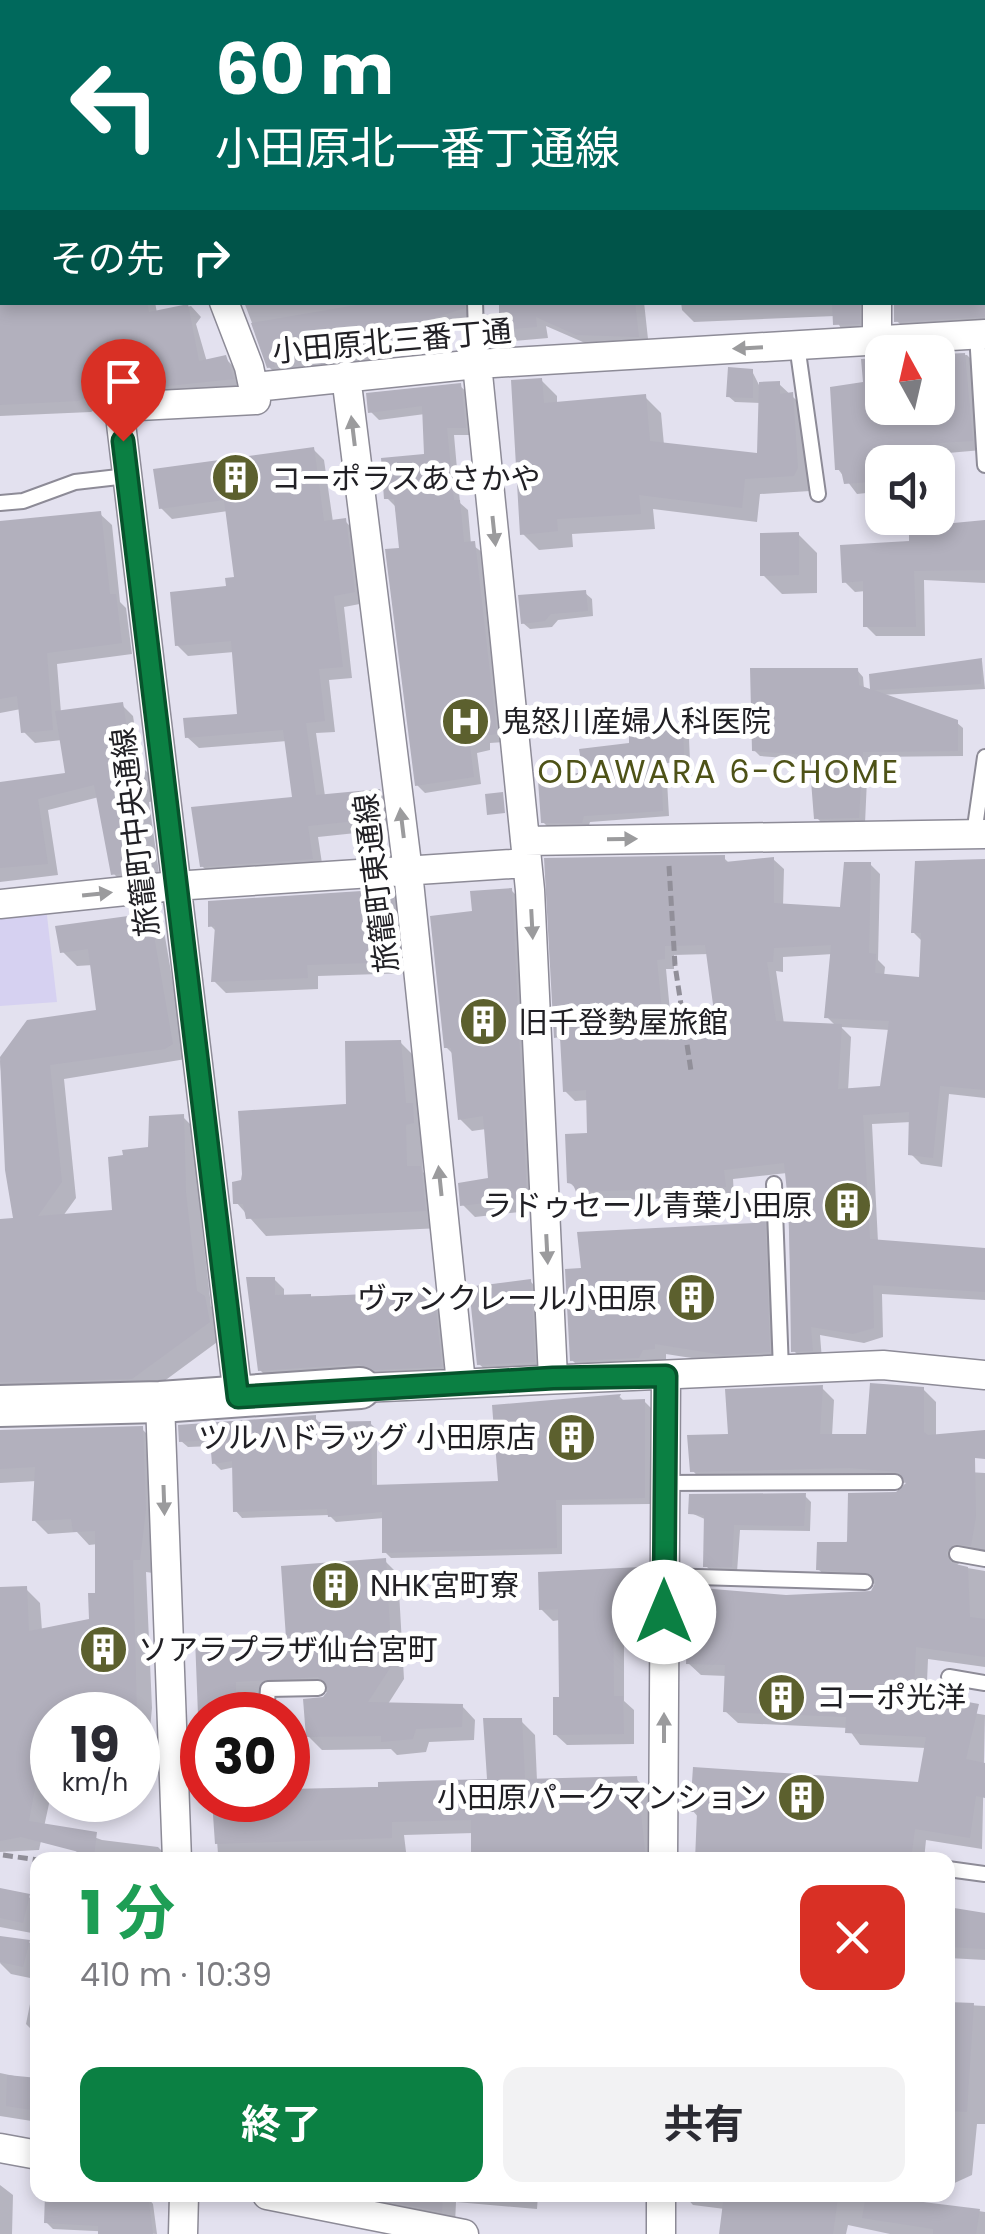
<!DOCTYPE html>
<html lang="ja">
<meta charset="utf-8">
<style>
:root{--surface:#fff;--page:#f2f2f3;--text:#2b2b33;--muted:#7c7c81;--accent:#0b8043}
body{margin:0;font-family:Poppins,"Noto Sans JP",sans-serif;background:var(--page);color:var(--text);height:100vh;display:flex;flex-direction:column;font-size:38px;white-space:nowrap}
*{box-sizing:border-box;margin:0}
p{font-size:32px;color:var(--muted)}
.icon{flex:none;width:55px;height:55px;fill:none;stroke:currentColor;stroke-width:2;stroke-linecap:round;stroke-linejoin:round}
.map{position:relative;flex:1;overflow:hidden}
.side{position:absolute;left:30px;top:1852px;width:925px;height:350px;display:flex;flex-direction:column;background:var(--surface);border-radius:20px;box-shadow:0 5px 15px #0003}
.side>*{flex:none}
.hud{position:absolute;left:0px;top:0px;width:985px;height:305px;box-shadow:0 5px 15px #0003;background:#00695c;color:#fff;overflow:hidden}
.needle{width:65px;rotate:352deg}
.buttons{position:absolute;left:865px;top:335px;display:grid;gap:20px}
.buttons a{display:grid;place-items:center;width:90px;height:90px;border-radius:20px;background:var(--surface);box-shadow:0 5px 15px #0003;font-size:50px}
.speed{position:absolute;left:30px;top:1692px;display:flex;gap:20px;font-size:50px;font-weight:700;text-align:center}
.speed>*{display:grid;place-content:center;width:130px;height:130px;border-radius:50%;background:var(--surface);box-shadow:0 5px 15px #0003;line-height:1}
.speed small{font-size:25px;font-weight:400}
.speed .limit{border:15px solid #d22;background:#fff;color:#111}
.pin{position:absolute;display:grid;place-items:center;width:85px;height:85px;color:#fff;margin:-102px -42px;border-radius:50% 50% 50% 0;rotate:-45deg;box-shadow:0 0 10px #0007}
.pin .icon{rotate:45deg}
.me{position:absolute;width:110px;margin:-55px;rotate:0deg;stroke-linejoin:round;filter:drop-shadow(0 0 8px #0008)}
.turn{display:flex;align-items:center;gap:35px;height:210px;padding:0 50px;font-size:45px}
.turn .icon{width:130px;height:130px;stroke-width:2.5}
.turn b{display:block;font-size:70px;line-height:85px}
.then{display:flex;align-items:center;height:95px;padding:0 50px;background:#0003;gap:20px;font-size:38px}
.round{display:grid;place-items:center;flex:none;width:105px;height:105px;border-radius:20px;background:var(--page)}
.overview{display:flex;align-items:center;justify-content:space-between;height:170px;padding:0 50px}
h1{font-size:60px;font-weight:700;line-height:75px;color:#1e9e55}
.action{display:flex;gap:20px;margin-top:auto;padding:20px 50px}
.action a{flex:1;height:115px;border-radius:20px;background:var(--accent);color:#fff;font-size:40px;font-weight:700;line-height:115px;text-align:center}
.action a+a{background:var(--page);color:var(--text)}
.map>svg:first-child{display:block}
.green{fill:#d6d1f1}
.shadow{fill:#0003;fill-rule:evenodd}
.building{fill:#b2b0bd;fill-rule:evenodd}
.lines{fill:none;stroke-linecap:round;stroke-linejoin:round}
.lane-casing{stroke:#8d8b97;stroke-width:18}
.street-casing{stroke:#8d8b97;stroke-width:31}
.secondary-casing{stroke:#8d8b97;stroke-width:44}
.path{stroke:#918f99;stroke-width:5;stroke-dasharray:10 5;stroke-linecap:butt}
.lane{stroke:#fff;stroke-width:14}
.street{stroke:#fff;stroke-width:28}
.secondary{stroke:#fff;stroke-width:40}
.oneway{fill:#9b9b9d}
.route-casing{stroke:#07532c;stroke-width:25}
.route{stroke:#0b8043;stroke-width:18}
.labels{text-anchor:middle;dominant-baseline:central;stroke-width:10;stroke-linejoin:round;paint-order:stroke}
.street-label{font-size:30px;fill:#212025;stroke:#fff}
.poi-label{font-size:30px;fill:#212025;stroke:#fff;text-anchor:start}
.neighbourhood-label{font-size:32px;letter-spacing:2.5px;fill:#4e5217;stroke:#fff}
</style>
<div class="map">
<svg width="985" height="2234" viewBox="0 0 985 2234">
<rect width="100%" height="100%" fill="#e3e1ef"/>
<!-- green -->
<path class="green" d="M46,907L57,1002L0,1006V912Z"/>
<!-- shadow -->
<path class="shadow" d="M80,0H209L211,2H79Z
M280,0H430L432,2H283Z
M565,0H605L606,2H564Z
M692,0H823V2Z
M935,0H985V147L982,2H928Z
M0,4H2V180H0Z
M985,179V328L908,332L897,321L982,302Z
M0,224H2V264H0Z
M0,296L2,302H155L157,313L191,306L201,317L196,324L207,362L225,358L236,369L243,390L120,396L91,412L0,416Z
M244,302H470L476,321L372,355L376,370L282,380L269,367Z
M501,302H644L649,348L592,346L546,326L548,338L514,341L502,329Z
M681,302H860L866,308L865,330L842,331L835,316L694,322L682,310Z
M967,355L977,365L982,450L948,453L951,526L985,523V583L924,580L925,636H876L866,626V591L855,592L845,582L912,543L911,518H938V462H882L881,498L876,492L857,494L838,469L866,384L881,360L882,408H938V370H946L945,356Z
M752,371L759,385L779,384L808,411L813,485L810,491L760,494L757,522L653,509L655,529L572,534L573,547L539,550L523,534L541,380L557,396V404L645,397L661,413L664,445L760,455L761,403L735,402L728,396Z
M460,386L469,394L473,435H454L460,503L468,510L471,544L482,552L504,742L490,743V750L477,753L481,784L425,793L417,785L402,551L395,506L387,498L427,456L425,414L379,420L371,412Z
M313,449L324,460L333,522L345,521L356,532L365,603L344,607L352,678L329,680L335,732L316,733L325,796L379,792L390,803L394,829L318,837L323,870L213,877L202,866L295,800L287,741L199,748L187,737L240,716L234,652L188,656L177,645L237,579L228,511L172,519L161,508Z
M100,514L112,525L120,602L126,608L132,654L57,664L61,713L122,705L133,716L141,766L152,777L154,801L149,802L160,880L125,885L114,874L99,797L48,810L58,875L0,882V785L68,776L62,740L35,743L24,732L21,709L0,713V522Z
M798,534L817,553V593L782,594L763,575Z
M585,593L592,599L593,616L558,620L552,627L530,629L523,623Z
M982,661L985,689L881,695L956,722L963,728V756L868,757L865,824H823L817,818L812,760L760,756L754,750L857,670L863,677L864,689L873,692L871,676Z
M682,732L689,738L690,762L666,763L669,816L590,822L588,828L550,829L543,822L586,774L632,745Z
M724,858L730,864L773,859L784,869L783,906L842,910L870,864L880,874L878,960L885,967L884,976L921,979L923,942L913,932L985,859V1098L949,1094L942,1167L921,1164L911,1154V1122L872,1124L878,1242L985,1251V1300L882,1294L883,1337L864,1343L820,1335L822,1360L804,1361L793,1350L787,1173L733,1179L734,1196L589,1201L569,1182L589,1135V1100L575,1101L565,1091L563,1043L557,1037ZM709,954L720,1036L673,1043L666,969H674V955ZM833,954L827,1017L837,1027L784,1024L776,971L783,972V957ZM841,1027L890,1030L883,1089L848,1091L851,1037Z
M511,890L523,902L538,1210L475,1217L463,1205L491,1180L486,1129L472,1131L460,1119L454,1055L446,1047L474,913Z
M391,892L403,904L410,973L318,976V989L226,993L214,981L217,932L211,926Z
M149,916L164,931L186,1059L64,1079L76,1198L63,1216L115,1212L151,1150L183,1117L198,1132L200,1209L211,1306L219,1314L224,1337L148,1393L0,1398V1221L16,1220L0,1061L29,1023L99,1012L93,965L77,966L62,951Z
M400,1042L418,1060L423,1172L438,1186L442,1228L266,1236L236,1202L243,1182L348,1106Z
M764,1218L775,1230L780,1363L736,1365L666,1354V1360L655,1361L651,1369L584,1372L572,1360L584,1270L757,1225Z
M274,1279L284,1289V1297L433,1293L443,1303L451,1376L270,1380L260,1370Z
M530,1281L542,1293L545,1373L491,1375L479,1364L474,1286Z
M822,1388L834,1400L832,1436H869L923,1389L936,1402V1435L968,1472L985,1473V1558L968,1555L956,1566L985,1571V1667L928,1659L927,1682L893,1681L891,1699L985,1715L982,1849L926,1840L924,1860H697L699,1818L693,1811L920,1785L926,1748L860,1745L848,1728L738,1723L725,1711L727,1676L701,1675L688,1663L786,1597L872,1593L877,1584L831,1581L818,1569L908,1483L863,1480L705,1484L693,1471L731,1437Z
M620,1397L625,1402L644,1401L651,1408L650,1504L562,1505V1554L391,1558L385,1552L384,1518L336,1522L329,1515L242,1518L236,1511L235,1467L221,1470L214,1463L213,1446L188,1447L181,1441L315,1418L322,1425L370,1423L377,1430V1487L501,1483L495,1407Z
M142,1429L156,1443L153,1573L146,1572L152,1708L148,1749L138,1748V1715H52V1790L39,1850L0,1852V1590L26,1589L40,1603L42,1631L92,1621L98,1595V1544L89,1545L77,1532L48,1534L34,1520L37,1481L0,1483V1434Z
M805,1496L811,1502L810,1531L740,1530L737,1572H712L706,1566L707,1520L691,1513Z
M385,1561L398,1574L404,1679L388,1704L462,1706L475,1720L474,1740L429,1742L426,1752L397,1755L391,1749L322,1750L308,1736L329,1692L248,1695V1715H202L201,1726L198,1641L289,1640Z
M640,1569L652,1581L656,1611L624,1614V1701L634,1710V1744L567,1745L555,1734L561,1699L560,1620L553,1621L541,1609Z
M521,1721L535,1735L537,1781L636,1779L650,1792L658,1860H474V1833L404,1835L407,1860H196V1852L218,1854L214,1800H288V1791L490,1782Z
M77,1831L102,1840L158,1847L171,1860H84L76,1851Z
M0,1890L28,1896L38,1906L37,1934L0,1927Z
M948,1909L985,1915V1960L948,1958Z
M4,1939L38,1944V2036L26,2024L35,1979L11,1974L0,1963Z
M948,2004L985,2006V2124H977L972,2175L948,2186Z
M0,2073L38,2081V2122L0,2116Z
M0,2185L13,2195L12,2234H0Z
M47,2195L147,2197L153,2204L157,2234L53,2229L46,2222Z
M308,2195H538L537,2209L456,2202L455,2224Z
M684,2195H926L913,2201L985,2212V2234H890L848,2225L846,2234H721L725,2209L693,2205Z"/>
<!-- building -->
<path class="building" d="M0,302H147L149,312L188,304L199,361L226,355L234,379L111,392L110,384L79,401L0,405Z
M374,302H464L465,308L361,342L365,358L339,360L338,351L274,362L275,367L267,368L251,323Z
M499,302H635L639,337L576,335L536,317L537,327L499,330Z
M832,302H860V324L833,325Z
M894,302H985V317L894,322Z
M965,353L973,441L939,443L940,462H882V481L844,484L841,470H835L830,387L863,382L861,359L882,358V408H945L943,354Z
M728,367L753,369V398L726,397Z
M542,378L544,403L646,394L650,441L757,453L759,382L780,381V394L793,392L798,468L794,476L745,479L742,508L639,495L641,514L557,519L558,531L520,535L511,380Z
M461,383L466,428H447L454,500H460L464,542L475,541L497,734L483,736L482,742L470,746L474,777L415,786L385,549L399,548L394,499H384L381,458L424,454L422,406L368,413L366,393Z
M314,447L324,521L346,518L355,592L334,596L343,667L319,669L325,721L306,723L316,795L380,789L384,818L308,826L313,859L200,867L191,807L292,797L283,730L185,738L183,718L237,714L231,641L175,646L170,592L226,586L225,578L234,577L224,500L159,509L153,469Z
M101,511L110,594H116L122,643L47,653L53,730L21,733L17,696L0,699V521Z
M909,518H943V524L985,520V570L914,571L916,627H863V581L842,583L840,545L909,541Z
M799,532V575L760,576V533Z
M586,590L588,611L551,614L545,621L521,624L518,595Z
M982,658L981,684L874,690L958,720V751L863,752L859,818L814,819L809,755L752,751L750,668H858L859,685L870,689L869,674Z
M123,702L132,764L141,763L144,790L139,791L149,869L111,875L94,785L38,799L48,864L0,868V782L65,773L55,711Z
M683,729L684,756L661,758L663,811L584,816L582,823H541L538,780L583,772L579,749L629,743V733Z
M503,792L505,813L487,815L485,794Z
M725,855V862L774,857V903L840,907L844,862H871L869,953L876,954L875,973L919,977L921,933H911L915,861L985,859V1090L940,1086L933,1158L908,1155L909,1112L863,1115L870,1239L985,1248V1292L873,1285L874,1328L853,1334L811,1327L813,1351L791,1352L789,1212L784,1163L724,1170L726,1187L576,1192L573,1184L567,1183L565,1134L587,1133L586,1090L563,1092L560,1037L554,1038L544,858ZM705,945L717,1034L665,1041L657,960L665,959V946ZM831,945L824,1018L889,1021L880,1086L838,1089L842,1024L776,1021L767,962H773L774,948Z
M512,888L527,1198L460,1206L458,1183L488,1178L483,1116L458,1120L451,1048H444L430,916L472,911L470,891Z
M392,889L400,962L307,965L308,978L211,982L215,926L208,927V901Z
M150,913L173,1044L165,1049L50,1065L62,1182L38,1216L112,1210L108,1157L123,1155L122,1150L148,1147L149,1116L184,1114L186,1192L197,1291L205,1296L210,1322L132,1379L0,1382V1219L13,1218L5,1170L0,1057L27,1020L96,1010L88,949L60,953L55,926Z
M401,1040L406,1103H413L414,1123L406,1125L407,1166H421L426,1211L246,1219L243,1204H233L232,1182L241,1180L242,1174L238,1111L346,1104L345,1041Z
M765,1215L770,1352L723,1355L655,1344V1349L643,1350L639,1358L570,1361L565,1269L581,1268L577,1232L754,1223V1217Z
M246,1277H275V1295L311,1294V1297L434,1290L442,1367L374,1370L358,1364L258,1371Z
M531,1279L535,1362L477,1365L469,1287Z
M870,1383L924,1387V1432L928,1435L985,1430V1459L975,1458L976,1517L971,1546L954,1544L946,1553L951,1563L968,1567L970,1617L985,1619V1657L916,1647L914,1692L979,1704L966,1759L985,1763V1798L976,1796L970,1838L915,1829L911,1860H695L697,1812H690L693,1767L918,1782L926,1737L845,1733L846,1717L723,1712L725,1665L686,1664L689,1587L786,1595L871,1591L876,1581L870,1573L816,1570L817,1542H847L848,1493L896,1492L906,1483L899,1472L849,1468L690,1472L687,1435L728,1434L725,1389L823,1385L820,1434H866Z
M621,1394L618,1400L645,1399V1498L556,1500L557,1548L382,1553V1512L328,1517L327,1509L233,1512L232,1461L212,1464L210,1440L179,1442L178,1425L316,1415V1422L371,1421L372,1485L498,1481L492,1405Z
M143,1426L146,1510L140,1560H133L137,1715H52V1779L37,1777L29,1821L97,1832L94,1856L21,1837L0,1841V1587L27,1586L29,1631L89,1619L88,1593H95V1531L73,1532L71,1519L32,1521L35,1467L0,1469V1430Z
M806,1493L804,1526L734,1525L732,1567H703L704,1515L688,1514L689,1494Z
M386,1558L392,1665L368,1702L463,1704L462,1727L416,1729L413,1739L381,1742V1736L306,1737L303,1699L323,1697L329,1689L318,1677L236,1682V1715H198L195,1638H286L281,1566Z
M641,1567L647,1575L646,1600L613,1603L614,1696H623L624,1734L553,1735V1697H559L558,1609L539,1610L538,1572Z
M483,1718H522L525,1779L637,1776L646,1860H471V1820L392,1822V1838L215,1844L212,1800H288V1789L378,1787V1782L487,1779Z
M0,1888L30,1894L23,1923L0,1918Z
M948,1907L985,1913V1949L948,1947Z
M0,1936L30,1940L23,1967L0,1962Z
M948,2002L974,2003L967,2112L948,2111Z
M7,2075L38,2078V2111L6,2106Z
M45,2195H148L153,2234H98V2226L44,2223Z
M357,2195H443L442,2212Z
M724,2195L838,2198L833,2234H719Z
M866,2195L980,2209L976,2234H933V2229L862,2218Z"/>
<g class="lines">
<defs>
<path id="lane" d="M229,0L232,2
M459,2V0
M636,2V0
M475,302L477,364
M977,334L985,465
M797,345L818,494
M0,503L23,501L75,482L127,476
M974,834L985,757
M774,1184L781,1370
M665,1483L895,1482
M957,1554L985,1559
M665,1576L865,1582
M949,1677L985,1683
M266,1715L268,1689L318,1688
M175,1739L202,1738
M948,1869L985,1874"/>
<path id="street" d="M982,161L985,160
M0,206H2
M224,302L249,367L256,400L119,407L238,1397
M877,302V340
M477,364L530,890L553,1378
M346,376L408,872L461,1383
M255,387L477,364L985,334
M525,841L985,834
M0,904L174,886L526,863
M360,1388L883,1365L985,1375
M160,1402L177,1860
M663,1860L666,1376
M0,2148L38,2155
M267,2195L464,2234
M183,2234L184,2195
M661,2234V2195"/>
<path id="secondary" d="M0,1406L160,1402L360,1388"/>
</defs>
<!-- lane casing -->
<use href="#lane" class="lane-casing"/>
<!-- street casing -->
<use href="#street" class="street-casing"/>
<!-- secondary casing -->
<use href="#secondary" class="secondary-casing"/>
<!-- path -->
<path class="path" d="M669,866L675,965L691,1071
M3,1855L38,1860"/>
<!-- lane -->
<use href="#lane" class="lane"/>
<!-- street -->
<use href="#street" class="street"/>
<!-- secondary -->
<use href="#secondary" class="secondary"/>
</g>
<!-- one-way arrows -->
<defs><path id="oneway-solid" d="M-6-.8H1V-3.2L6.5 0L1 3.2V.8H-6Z" transform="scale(2.5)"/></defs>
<g class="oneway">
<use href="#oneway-solid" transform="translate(748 348) rotate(177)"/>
<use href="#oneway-solid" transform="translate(353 431) rotate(-97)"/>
<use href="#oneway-solid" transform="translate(494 531) rotate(84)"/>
<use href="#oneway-solid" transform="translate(402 823) rotate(-97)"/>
<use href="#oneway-solid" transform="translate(622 839) rotate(-1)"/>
<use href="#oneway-solid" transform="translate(97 894) rotate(-6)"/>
<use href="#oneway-solid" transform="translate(532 924) rotate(87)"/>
<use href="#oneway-solid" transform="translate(440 1181) rotate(-96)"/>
<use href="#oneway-solid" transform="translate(547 1249) rotate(87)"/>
<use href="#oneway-solid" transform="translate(164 1500) rotate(88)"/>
<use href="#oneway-solid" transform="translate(664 1728) rotate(-90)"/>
</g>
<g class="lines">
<defs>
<path id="route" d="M123,441L238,1397L553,1378L666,1376L664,1612"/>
</defs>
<!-- route casing -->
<use href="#route" class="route-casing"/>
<!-- route -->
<use href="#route" class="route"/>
</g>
<!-- icons -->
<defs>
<symbol id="building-disc" viewBox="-11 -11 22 22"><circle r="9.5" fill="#5c602e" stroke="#fff"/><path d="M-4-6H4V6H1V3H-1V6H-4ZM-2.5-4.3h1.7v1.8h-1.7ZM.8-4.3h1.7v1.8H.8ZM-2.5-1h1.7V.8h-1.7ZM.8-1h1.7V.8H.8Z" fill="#fff"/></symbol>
<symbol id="hospital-disc" viewBox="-11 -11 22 22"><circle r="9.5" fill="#5c602e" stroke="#fff"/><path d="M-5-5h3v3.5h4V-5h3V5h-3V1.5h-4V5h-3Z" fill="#fff"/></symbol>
</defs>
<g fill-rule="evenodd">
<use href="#building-disc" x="208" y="450" width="55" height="55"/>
<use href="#hospital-disc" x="438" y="694" width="55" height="55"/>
<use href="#building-disc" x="456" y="994" width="55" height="55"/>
<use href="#building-disc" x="820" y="1178" width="55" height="55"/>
<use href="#building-disc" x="664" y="1270" width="55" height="55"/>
<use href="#building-disc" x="544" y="1410" width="55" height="55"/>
<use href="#building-disc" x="308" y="1558" width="55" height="55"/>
<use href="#building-disc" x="76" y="1622" width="55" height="55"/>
<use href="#building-disc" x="754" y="1670" width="55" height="55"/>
<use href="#building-disc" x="774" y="1770" width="55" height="55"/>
</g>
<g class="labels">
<!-- street labels -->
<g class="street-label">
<text transform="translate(392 341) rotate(-5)">小田原北三番丁通</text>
<text transform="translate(135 832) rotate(-97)">旅籠町中央通線</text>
<text transform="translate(376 883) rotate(-97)">旅籠町東通線</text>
</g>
<!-- poi labels -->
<g class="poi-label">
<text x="271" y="478">コーポラスあさかや</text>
<text x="501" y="721">鬼怒川産婦人科医院</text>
<text x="518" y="1022">旧千登勢屋旅館</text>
<text x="812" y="1205" text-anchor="end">ラドゥセール青葉小田原</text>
<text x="657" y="1298" text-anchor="end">ヴァンクレール小田原</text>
<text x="536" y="1437" text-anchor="end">ツルハドラッグ 小田原店</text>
<text x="370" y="1585">NHK宮町寮</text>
<text x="138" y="1649">ソアラプラザ仙台宮町</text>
<text x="816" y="1697">コーポ光洋</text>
<text x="767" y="1797" text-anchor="end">小田原パークマンション</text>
</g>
<!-- neighbourhood labels -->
<g class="neighbourhood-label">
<text x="719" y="771">ODAWARA 6-CHOME</text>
</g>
</g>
</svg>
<div class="buttons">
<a><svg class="needle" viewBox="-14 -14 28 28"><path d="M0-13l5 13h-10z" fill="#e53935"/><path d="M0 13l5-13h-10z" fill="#7c7c81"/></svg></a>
<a><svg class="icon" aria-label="sound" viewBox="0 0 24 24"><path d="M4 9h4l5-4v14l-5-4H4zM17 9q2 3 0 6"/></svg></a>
</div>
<div class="speed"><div>19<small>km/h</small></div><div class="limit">30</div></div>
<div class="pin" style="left:123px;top:441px;background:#d93025"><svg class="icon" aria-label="arrive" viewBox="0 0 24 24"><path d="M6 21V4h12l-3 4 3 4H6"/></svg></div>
<svg class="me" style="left:664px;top:1612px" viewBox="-20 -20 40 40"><circle r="19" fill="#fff"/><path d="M0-13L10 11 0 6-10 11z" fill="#0b8043"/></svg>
<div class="hud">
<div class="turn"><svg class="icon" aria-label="left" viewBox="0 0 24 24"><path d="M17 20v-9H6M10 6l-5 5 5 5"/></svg><div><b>60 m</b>小田原北一番丁通線</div></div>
<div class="then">その先<svg class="icon" aria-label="right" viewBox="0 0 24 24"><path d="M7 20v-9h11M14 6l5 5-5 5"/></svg></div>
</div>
<section class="side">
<div class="overview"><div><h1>1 分</h1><p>410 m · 10:39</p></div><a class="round" style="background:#d93025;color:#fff"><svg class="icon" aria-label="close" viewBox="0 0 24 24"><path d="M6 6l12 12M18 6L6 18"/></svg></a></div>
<div class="action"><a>終了</a><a>共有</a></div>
</section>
</div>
